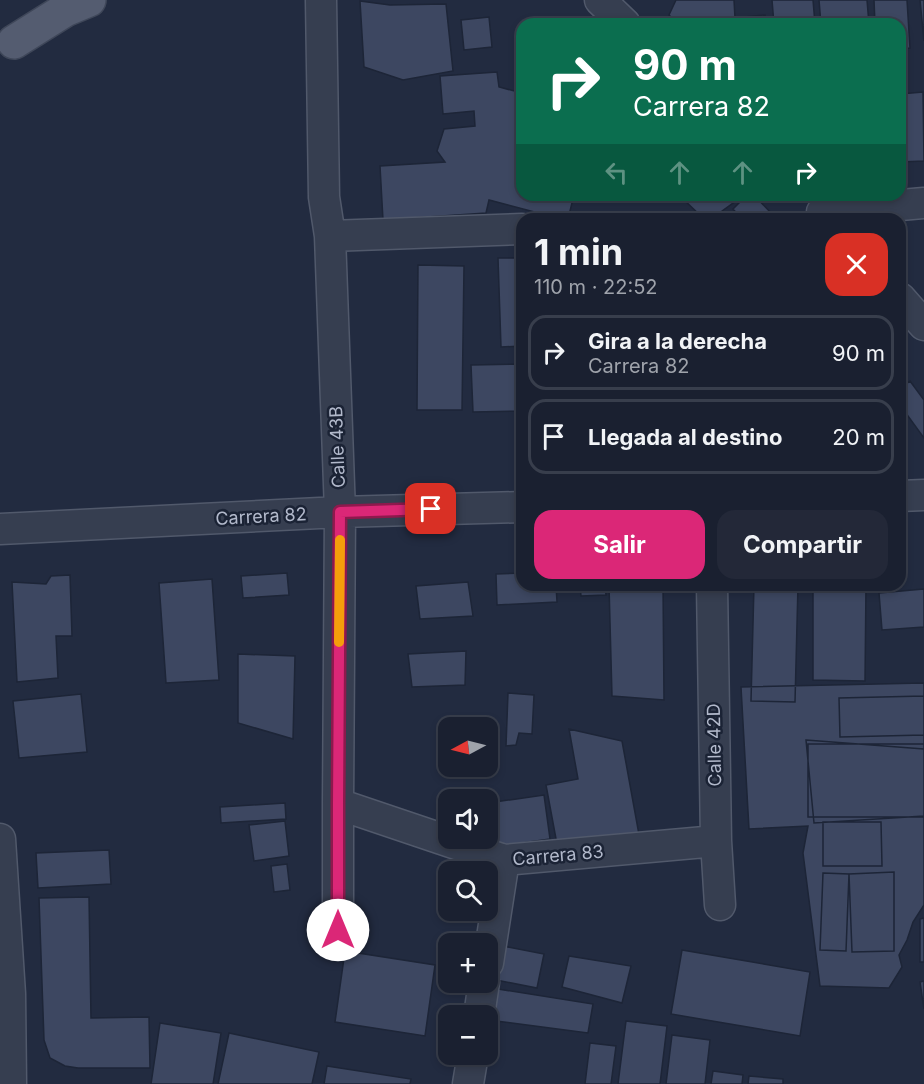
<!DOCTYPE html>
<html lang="es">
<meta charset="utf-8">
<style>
:root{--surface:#1a2030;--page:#232838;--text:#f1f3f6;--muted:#9fa3ab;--line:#383e4c;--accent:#db2777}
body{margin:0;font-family:Inter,sans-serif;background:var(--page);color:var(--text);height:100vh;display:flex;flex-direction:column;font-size:22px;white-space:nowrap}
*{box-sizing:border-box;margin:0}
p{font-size:20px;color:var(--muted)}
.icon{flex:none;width:33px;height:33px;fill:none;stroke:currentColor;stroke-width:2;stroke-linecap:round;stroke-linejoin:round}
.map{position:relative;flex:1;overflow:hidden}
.sheet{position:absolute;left:516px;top:213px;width:390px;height:378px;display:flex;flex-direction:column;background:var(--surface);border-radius:18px;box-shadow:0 3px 9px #0003,0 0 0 2px var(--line)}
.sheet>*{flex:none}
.guide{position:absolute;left:516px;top:18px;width:390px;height:183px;border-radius:18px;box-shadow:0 3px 9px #0003,0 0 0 2px var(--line);background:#0b6e4f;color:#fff;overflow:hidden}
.needle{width:39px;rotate:263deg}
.fabs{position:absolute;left:438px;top:717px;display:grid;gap:12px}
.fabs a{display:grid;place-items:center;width:60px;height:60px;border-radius:12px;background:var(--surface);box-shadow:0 3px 9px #0003,0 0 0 2px var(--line);font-size:30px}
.pin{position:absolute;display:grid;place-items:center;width:51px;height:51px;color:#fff;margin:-26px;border-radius:12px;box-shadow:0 3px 9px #0006}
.me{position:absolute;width:66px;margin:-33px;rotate:0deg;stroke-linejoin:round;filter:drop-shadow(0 0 4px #0008)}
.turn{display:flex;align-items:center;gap:21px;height:126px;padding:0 18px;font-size:27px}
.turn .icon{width:78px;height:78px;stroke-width:2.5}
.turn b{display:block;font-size:42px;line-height:51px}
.lanes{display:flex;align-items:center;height:57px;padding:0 18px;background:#0003;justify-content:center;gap:30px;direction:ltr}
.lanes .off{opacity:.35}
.round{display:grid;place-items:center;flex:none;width:63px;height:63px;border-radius:18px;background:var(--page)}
.headline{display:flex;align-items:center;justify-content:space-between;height:102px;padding:0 18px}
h1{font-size:36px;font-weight:700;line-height:45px}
.cta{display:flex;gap:12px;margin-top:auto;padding:12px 18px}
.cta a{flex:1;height:69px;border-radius:18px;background:var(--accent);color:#fff;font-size:24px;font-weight:700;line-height:69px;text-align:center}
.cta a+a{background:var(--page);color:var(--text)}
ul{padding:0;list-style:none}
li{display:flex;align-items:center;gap:18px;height:75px;margin:0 12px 9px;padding:0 6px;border:3px solid var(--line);border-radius:18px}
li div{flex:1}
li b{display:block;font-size:22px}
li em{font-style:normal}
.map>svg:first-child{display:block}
.building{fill:#3d4761;stroke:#1d2537;stroke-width:1.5}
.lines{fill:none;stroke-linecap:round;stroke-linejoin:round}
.minor-casing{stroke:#51596b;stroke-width:33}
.major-casing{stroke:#3f4759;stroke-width:36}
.minor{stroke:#363e50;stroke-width:30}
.major{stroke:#545c70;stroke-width:33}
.route-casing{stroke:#8e194d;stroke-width:15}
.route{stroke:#db2777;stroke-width:10}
.slow{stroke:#f59e0b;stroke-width:10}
.labels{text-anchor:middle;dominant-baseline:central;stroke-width:5;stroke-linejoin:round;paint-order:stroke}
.street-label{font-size:18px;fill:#b2b9cb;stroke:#1b2335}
</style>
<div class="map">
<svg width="924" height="1084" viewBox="0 0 924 1084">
<rect width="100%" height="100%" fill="#222b40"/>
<!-- building -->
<path class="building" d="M676,0H734L735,18L765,15L766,24H678L669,15Z
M772,0H813L815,24H774Z
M819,0H867L869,24H821Z
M874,0H907L910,48L900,49V24H875Z
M920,0H924V41Z
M360,1L390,5L446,4L453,71L403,80L364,67Z
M489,17L492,47L464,50L461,20Z
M497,72L499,87L522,93V195H574L568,219H561L489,200L486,213L383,220L380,166L445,162L437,151L444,129L475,126L474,111L443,114L440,76Z
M923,92L924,161L900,162V94Z
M679,195H744L711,219H704Z
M747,195H754L771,213L764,219H742L733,209Z
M498,258H522V346L501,347Z
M418,265L464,266L462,410H417Z
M522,364V411L473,412L471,365Z
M910,381L924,400V438L900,405V389Z
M287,573L289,595L243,598L241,576Z
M522,573V585H556L557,602L497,605L496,574Z
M70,575L72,636H56L58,678L17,682L12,582L46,584L51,576Z
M212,579L219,680L166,683L159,583Z
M468,582L473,616L420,619L416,586Z
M580,585H605L606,595L581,596Z
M609,585H663L664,700L612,696Z
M754,585H798L795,702L751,701Z
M813,585H866L865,681L813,680Z
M924,589V627L882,630L879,593Z
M466,651L465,685L412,687L408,654Z
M238,654L295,656L293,739L238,723Z
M924,683V905L913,922L907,940L899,955L902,967L889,988L820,986L803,853L808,826L749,829L741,687Z
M508,693L534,695L532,734L519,733L516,745L506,746Z
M81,694L87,752L19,758L13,701Z
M924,696V735L840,737L839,698Z
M569,729L622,741L640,840L559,855L546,785L578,779Z
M806,740L924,749V816L814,823Z
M808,744H924V817H808Z
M544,795L550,839L486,848L485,838H488V803Z
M285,803L286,819L221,823L220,807Z
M285,821L289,856L254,861L249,825Z
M823,822H881L882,866H823Z
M109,850L111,884L38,888L36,853Z
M287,864L290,890L274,892L271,866Z
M894,872V951L852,952L849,874Z
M823,873L849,874L846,951L820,950Z
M89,897L91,1018L149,1017L150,1068H78L65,1066L50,1058L44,1040L39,898Z
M924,918V962H920V919Z
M503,946L544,954L537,988L496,980Z
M682,950L810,972L800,1036L671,1014Z
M345,951L435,965L425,1036L335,1022Z
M569,956L631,966L622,1003L562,987Z
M924,981V1009L920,982Z
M498,989L593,1004L588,1033L488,1020Z
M626,1021L667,1026L660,1084H618Z
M160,1023L221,1033L213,1084H151Z
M229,1033L319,1052L312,1084H218Z
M672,1035L710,1040L705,1084H666Z
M590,1043L616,1046L611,1084H585Z
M327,1066L411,1079L410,1084H324Z
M713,1071L743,1075L742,1084H711Z
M749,1076L783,1079V1084H748Z"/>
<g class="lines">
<defs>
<path id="minor" d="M321,0L324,197L330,236L340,512L338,804V930
M600,0L625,24
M822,212L924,203
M330,236L522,229
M900,298L924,325
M900,496L924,495
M0,529L340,512L522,507
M712,585L716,841L720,905
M338,804L504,860L716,841
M0,839L10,994L11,1084
M488,963L504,860
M479,1016L484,982
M468,1084L473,1054"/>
<path id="major" d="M14,42L65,10L89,0"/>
</defs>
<!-- minor casing -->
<use href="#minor" class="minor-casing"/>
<!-- major casing -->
<use href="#major" class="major-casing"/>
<!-- minor -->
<use href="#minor" class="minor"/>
<!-- major -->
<use href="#major" class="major"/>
</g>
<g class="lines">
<defs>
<path id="route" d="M338,930V804L340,512L431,509"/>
</defs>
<!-- route casing -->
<use href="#route" class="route-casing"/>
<!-- route -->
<use href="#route" class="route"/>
<!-- slow -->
<path class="slow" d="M339,642L340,540"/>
</g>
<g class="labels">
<!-- street labels -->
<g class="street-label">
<text transform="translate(337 447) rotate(-92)">Calle 43B</text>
<text transform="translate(261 516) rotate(-3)">Carrera 82</text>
<text transform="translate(714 745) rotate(-91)">Calle 42D</text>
<text transform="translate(558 855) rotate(-5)">Carrera 83</text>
</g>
</g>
</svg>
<div class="fabs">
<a><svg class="needle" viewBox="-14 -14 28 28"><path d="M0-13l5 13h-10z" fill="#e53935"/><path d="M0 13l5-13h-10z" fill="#9fa3ab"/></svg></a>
<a><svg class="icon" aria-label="sound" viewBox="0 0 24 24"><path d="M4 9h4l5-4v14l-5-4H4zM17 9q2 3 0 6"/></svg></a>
<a><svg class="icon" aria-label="search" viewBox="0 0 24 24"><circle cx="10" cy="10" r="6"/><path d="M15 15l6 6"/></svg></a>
<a>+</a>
<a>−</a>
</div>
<div class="pin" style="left:431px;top:509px;background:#d93025"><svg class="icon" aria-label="arrive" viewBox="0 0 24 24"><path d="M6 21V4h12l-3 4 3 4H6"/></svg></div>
<svg class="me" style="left:338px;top:930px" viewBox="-20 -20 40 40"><circle r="19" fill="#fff"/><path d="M0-13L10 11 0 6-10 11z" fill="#db2777"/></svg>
<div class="guide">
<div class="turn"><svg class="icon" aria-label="right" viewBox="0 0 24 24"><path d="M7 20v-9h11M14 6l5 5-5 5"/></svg><div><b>90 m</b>Carrera 82</div></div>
<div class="lanes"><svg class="icon off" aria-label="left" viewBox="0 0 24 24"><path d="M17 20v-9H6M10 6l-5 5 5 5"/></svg><svg class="icon off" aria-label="ahead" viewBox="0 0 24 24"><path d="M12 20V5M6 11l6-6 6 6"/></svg><svg class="icon off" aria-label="ahead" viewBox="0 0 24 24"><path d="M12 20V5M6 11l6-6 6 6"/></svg><svg class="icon" aria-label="right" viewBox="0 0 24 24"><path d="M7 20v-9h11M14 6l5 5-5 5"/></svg></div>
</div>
<section class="sheet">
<div class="headline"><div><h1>1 min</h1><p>110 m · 22:52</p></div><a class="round" style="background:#d93025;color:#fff"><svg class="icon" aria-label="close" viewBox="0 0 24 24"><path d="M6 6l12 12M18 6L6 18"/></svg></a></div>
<ul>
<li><svg class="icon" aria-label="right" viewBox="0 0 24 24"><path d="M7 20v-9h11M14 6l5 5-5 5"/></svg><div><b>Gira a la derecha</b><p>Carrera 82</p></div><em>90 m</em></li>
<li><svg class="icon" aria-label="arrive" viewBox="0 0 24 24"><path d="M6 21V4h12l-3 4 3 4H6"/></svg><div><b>Llegada al destino</b></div><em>20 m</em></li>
</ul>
<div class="cta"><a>Salir</a><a>Compartir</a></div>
</section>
</div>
